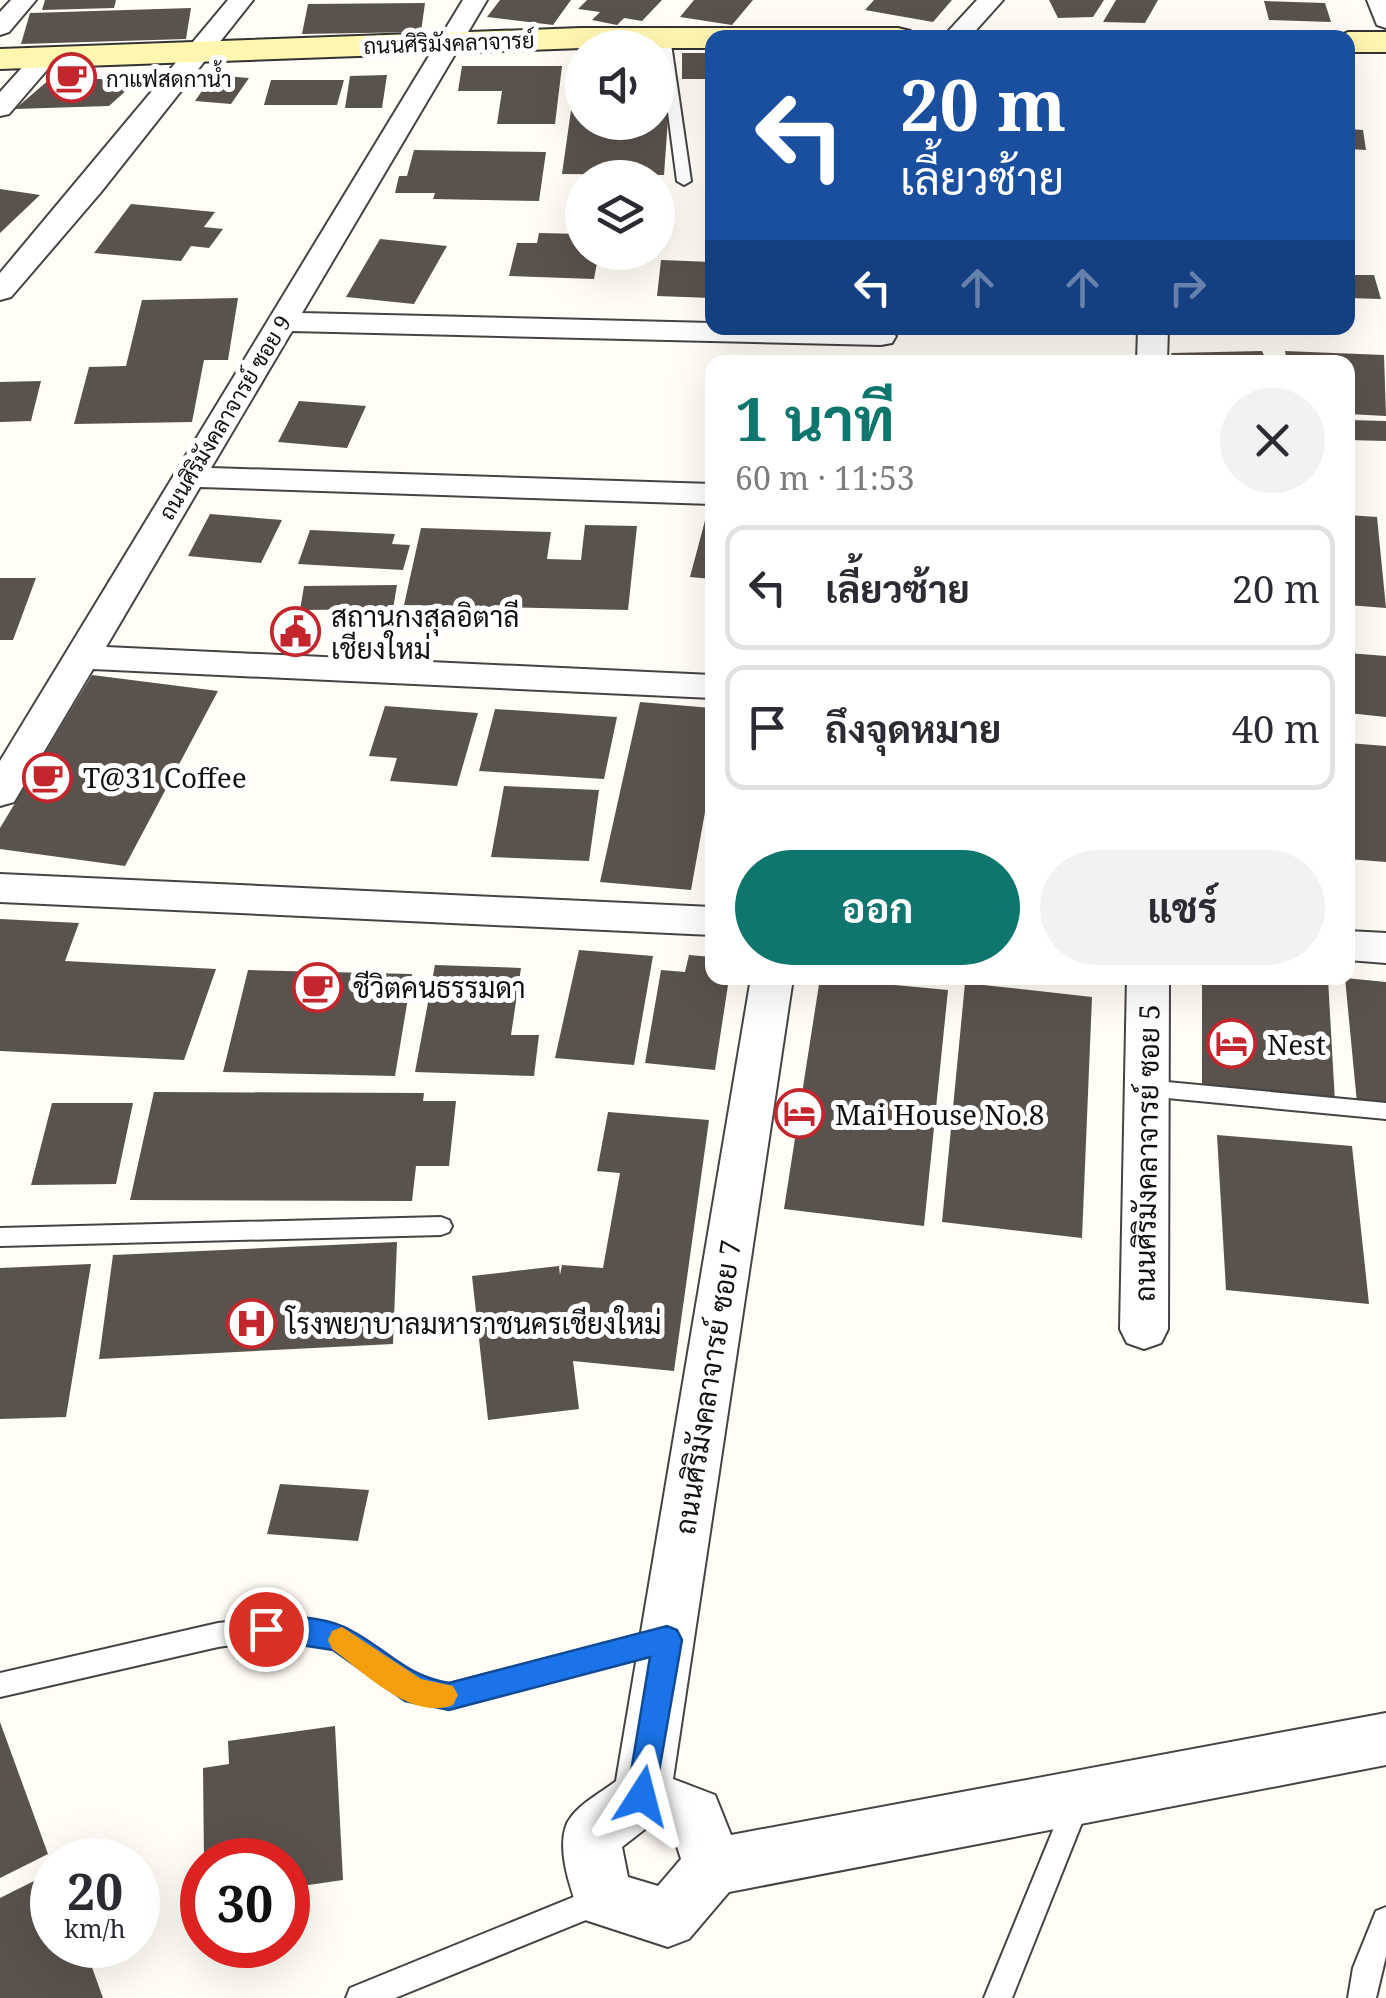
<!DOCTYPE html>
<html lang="th">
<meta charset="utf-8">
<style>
:root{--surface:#fff;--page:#f2f2f3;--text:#2b2b33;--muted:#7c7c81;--line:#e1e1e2;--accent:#0f766e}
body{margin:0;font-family:"Noto Serif",Sarabun,serif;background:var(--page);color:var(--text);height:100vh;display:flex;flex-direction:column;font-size:38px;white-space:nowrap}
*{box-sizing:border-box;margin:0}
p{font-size:32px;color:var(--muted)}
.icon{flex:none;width:55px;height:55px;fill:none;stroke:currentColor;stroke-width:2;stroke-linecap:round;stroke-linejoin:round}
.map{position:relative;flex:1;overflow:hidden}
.sheet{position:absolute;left:705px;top:355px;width:650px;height:630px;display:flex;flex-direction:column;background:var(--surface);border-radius:20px;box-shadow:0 10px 40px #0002}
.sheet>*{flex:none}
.banner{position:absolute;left:705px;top:30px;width:650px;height:305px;border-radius:20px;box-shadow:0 10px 40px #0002;background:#1a4fa0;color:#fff;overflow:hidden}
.tools{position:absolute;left:565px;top:30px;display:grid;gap:20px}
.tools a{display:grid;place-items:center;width:110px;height:110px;border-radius:50%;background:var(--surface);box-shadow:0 10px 40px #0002;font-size:50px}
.speed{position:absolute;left:30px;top:1838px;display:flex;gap:20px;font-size:50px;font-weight:700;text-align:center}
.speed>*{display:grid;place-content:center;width:130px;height:130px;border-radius:50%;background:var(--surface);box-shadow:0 10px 40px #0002;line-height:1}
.speed small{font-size:25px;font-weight:400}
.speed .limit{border:15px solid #d22;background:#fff;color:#111}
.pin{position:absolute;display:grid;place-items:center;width:85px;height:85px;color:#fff;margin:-42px;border:5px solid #fff;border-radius:50%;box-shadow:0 2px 10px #0007}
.me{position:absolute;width:110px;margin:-55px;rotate:9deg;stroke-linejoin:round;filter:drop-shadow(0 0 8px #0008)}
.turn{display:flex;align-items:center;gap:35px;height:210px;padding:0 30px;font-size:45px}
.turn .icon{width:130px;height:130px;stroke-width:2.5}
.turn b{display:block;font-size:70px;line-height:85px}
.lanes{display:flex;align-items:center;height:95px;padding:0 30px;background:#0003;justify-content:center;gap:50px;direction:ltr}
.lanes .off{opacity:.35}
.round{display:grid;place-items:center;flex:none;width:105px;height:105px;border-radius:52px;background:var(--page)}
.headline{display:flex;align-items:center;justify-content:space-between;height:170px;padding:0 30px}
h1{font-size:60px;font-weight:700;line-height:75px;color:var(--accent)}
.action{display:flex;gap:20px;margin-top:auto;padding:20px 30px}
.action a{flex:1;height:115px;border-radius:60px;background:var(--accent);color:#fff;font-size:40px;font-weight:700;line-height:115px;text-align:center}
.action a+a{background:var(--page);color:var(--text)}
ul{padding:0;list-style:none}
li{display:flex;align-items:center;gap:30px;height:125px;margin:0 20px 15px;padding:0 10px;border:5px solid var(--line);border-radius:20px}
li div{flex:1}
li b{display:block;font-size:38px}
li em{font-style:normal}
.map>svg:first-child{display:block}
.building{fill:#5a524d}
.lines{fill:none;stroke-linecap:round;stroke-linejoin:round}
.lane-casing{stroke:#444;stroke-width:4}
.street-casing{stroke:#444;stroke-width:4}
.secondary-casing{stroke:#333;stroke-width:4}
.lane{fill:#fff;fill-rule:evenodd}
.street{fill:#fff;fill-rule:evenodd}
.secondary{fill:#fff6b0;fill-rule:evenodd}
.route{fill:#1a73e8;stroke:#114b97;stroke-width:2.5}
.slow{fill:#f59e0b}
.labels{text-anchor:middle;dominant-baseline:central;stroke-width:10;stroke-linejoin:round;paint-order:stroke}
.far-street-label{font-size:22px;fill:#111;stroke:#fff}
.far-poi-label{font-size:22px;fill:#111;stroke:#fff;text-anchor:start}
.poi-label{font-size:28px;fill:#111;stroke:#fff;text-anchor:start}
.street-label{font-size:28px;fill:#111;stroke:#fff}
</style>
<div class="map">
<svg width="1386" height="1998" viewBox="0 0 1386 1998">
<rect width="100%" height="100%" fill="#fffdf5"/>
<!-- building -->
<path class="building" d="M45,0H116L114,8L42,10Z
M500,0H571L553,25L487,17Z
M587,0H662L642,21L624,18L617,25L592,20L600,12L578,9Z
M694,0H753L732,25L680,17Z
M874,0H952L933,22L865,10Z
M1049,0H1104L1093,17L1058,18Z
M1116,0H1158L1145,23L1103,22Z
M1264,1L1325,3L1331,22L1269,20Z
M425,3L421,32L302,34L308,4Z
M191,8L186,39L21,44L30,13Z
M682,53H712V79H682Z
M462,66H562L555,124H497L502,91H458Z
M213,75L249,78L231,104L195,101Z
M387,75L382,108H345L350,76Z
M50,79H139L109,106L15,109Z
M271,80H344L337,105H264Z
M574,89H582V122H658V90H670L664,175L562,174Z
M1348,129L1363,130L1366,150L1348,149Z
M414,150L546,152L539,201L433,199L435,193H395L399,176H407Z
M0,189L40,195L0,233Z
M131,204L215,212L204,227L223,229L209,248L191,246L181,261L94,253Z
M539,233L582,234V252H599L594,279L509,276L517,243H537Z
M380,239L447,246L414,304L346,297Z
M661,260L712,262V298L657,296Z
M1348,275H1374L1381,299L1348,298Z
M238,298L228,360H204L192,422L74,424L89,367L126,366L142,300Z
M1262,351L1267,362H1174L1171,353Z
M1285,351L1384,355L1386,416L1348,414V362H1287Z
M41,381L31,421L0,422V382Z
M299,401L366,406L347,448L278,442Z
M1348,420L1386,421V441L1348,440Z
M711,498L712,579L690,577Z
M210,514L282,520L261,563L188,556Z
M1348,515L1377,517L1386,608L1348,605Z
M585,525L637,526L628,610L404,605L421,528L551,532L547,559L581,560Z
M310,530L395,534L392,544L410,545L403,570L298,564Z
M0,578H36L13,640H0Z
M397,585L393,609L300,610L304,586Z
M1348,653L1386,656V717L1348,713Z
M92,675L218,691L125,866L0,849V828Z
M640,702L712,708V773L691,890L600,882Z
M385,706L478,713L457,786L390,781L397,758L369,756Z
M495,709L617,717L604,779L479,771Z
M1348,743L1386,746V862L1348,859Z
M504,786L599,790L589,861L491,857Z
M0,919L79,923L65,961L216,969L184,1060L0,1051Z
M579,950L653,956L634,1065L555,1058Z
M689,955L712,957V978H717L716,983L728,985L715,1070L645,1063L661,970L685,972Z
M435,965L521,968L511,1035H539L534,1076L415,1072Z
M248,970L412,974L395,1076L223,1072Z
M820,978L948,990L924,1226L784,1209Z
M1202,978L1328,979L1335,1102L1202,1087Z
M1345,978L1386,982V1105L1357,1103Z
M965,983L1092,997L1082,1238L942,1222Z
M154,1092L424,1093L423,1101H456L449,1166H416L412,1201L130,1200Z
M52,1103H133L116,1184L31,1185Z
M608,1112L709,1120L674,1371L573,1361L579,1409L488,1420L472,1276L559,1266L560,1275L562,1265L603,1268L620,1173L597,1171Z
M1217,1135L1352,1146L1369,1304L1226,1290Z
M397,1242L393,1344L99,1359L113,1255Z
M91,1264L66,1417L0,1419V1268Z
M280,1484L369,1490L358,1541L267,1534Z
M0,1722L48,1854L0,1878Z
M335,1726L343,1880L288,1888V1860H204L203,1768L229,1764L228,1741Z
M52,1872V1945H84L103,1998H0V1898Z"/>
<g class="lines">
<defs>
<path id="lane" d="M664,33L670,37L691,181L684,185L677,181L658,37Z
M1146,1080L1386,1103V1119L1146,1096L1139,1093L1136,1088L1139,1083Z
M441,1217L449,1220L452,1226L449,1232L441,1235L0,1246V1228Z
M266,1618L309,1619L341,1627L420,1680L449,1684L665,1628L674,1632L678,1640L674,1648L665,1652L449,1708L406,1699L334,1649L309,1641L266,1640L218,1647L0,1697V1673L218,1623Z
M1076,1792L1085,1796L1089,1805L1012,1998H984L1067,1796Z
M603,1885L613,1889L617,1899L613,1909L395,1998H346L350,1988Z
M1386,1907V1956L1376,1998H1348L1353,1968L1376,1911Z"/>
<path id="street" d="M11,0H36L9,32L0,35V12Z
M228,0H253L101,192L11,297L0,300V273Z
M463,0H487L302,313L712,323V328H884L896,336L892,343L881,345L292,331L211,468L712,484V504L200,487L106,647L712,675V698L93,669L14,802L0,806V761Z
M977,0H1003L969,38H942Z
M1367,0H1386V28L1377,25Z
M45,49L58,57L9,114L0,116V92L36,52Z
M1138,328H1168L1167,362H1137Z
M0,874L712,907V935L0,902Z
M1348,931L1386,933V963L1348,960Z
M751,978H793L673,1779L715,1795L731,1835L1386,1713V1765L729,1892L689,1939L668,1947L582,1919C572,1894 552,1841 571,1817C581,1803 602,1792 616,1781ZM649,1826L673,1834L681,1859L658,1886L628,1877L622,1847Z
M1127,978H1169L1168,1329L1161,1343L1144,1349L1127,1343L1120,1329Z"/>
<path id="secondary" d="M581,28H898L910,31L914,38H712V48H582L0,69V49Z
M1348,32H1386V52H1348V38H1335Z"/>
</defs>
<!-- lane casing -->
<use href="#lane" class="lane-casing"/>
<!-- street casing -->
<use href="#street" class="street-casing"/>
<!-- secondary casing -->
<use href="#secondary" class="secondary-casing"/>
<!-- lane -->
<use href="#lane" class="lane"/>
<!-- street -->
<use href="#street" class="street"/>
<!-- secondary -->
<use href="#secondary" class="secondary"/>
</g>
<!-- route -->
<path class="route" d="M266,1616C295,1617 327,1616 352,1631C389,1651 406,1676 449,1683L667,1626L677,1630L682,1640L653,1806L642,1811L632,1806L627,1796L650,1657L449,1710L405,1701L333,1650L256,1638L252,1629L256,1620Z"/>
<!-- slow -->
<path class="slow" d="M342,1627L421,1679L453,1686L458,1695L453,1705C411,1721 364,1672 332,1649L328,1640L332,1631Z"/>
<!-- icons -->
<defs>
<symbol id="cafe-ring" viewBox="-11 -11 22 22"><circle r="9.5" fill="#fff" stroke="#c4262e" stroke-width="1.5"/><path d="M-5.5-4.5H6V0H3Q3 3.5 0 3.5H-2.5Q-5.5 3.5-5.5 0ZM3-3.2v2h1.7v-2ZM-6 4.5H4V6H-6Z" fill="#c4262e"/></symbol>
<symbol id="civic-ring" viewBox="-11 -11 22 22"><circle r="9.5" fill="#fff" stroke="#c4262e" stroke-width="1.5"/><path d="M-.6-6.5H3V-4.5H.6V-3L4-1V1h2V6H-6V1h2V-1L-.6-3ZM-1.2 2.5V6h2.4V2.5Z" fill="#c4262e"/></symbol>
<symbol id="hotel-ring" viewBox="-11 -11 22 22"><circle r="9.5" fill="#fff" stroke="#c4262e" stroke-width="1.5"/><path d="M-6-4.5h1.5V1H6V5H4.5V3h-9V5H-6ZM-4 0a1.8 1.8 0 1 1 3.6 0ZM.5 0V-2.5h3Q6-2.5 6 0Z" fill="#c4262e"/></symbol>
<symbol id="hospital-ring" viewBox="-11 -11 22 22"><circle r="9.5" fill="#fff" stroke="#c4262e" stroke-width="1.5"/><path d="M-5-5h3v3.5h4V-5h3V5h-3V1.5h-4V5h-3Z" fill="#c4262e"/></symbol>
</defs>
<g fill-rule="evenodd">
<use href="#cafe-ring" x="44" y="50" width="55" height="55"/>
<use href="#civic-ring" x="268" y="604" width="55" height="55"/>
<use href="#cafe-ring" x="20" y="750" width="55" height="55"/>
<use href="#cafe-ring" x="290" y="960" width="55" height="55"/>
<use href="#hotel-ring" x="1204" y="1016" width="55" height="55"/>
<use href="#hotel-ring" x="772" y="1086" width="55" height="55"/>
<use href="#hospital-ring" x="224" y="1296" width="55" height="55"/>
</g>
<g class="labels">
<!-- far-street labels -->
<g class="far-street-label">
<text transform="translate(449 42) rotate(-2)">ถนนศิริมังคลาจารย์</text>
<text transform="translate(224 417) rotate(-59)">ถนนศิริมังคลาจารย์ ซอย 9</text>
</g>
<!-- far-poi labels -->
<g class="far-poi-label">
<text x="106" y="78">กาแฟสดกาน้ำ</text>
</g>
<!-- poi labels -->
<g class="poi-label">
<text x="331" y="616">สถานกงสุลอิตาลี<tspan x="331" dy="32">เชียงใหม่</tspan></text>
<text x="83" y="777">T@31 Coffee</text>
<text x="353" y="987">ชีวิตคนธรรมดา</text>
<text x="1267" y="1044">Nest</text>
<text x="835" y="1114">Mai House No.8</text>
<text x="286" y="1323">โรงพยาบาลมหาราชนครเชียงใหม่</text>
</g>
<!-- street labels -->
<g class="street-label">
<text transform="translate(1146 1153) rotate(-89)">ถนนศิริมังคลาจารย์ ซอย 5</text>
<text transform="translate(707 1387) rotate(-81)">ถนนศิริมังคลาจารย์ ซอย 7</text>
</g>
</g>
</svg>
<div class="tools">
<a><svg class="icon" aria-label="sound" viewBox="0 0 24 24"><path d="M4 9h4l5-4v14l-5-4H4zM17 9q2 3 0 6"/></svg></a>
<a><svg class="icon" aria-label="layers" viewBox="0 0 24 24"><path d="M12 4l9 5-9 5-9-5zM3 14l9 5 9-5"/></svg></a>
</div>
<div class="speed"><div>20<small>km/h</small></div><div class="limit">30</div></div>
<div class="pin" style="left:266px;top:1629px;background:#d93025"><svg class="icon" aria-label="arrive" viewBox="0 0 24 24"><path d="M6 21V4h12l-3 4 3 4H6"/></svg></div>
<svg class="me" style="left:642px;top:1796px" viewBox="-20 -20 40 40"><path d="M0-17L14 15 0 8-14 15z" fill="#1a73e8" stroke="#fff" stroke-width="4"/></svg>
<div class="banner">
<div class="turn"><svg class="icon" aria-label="left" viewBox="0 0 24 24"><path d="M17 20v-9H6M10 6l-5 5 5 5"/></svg><div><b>20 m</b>เลี้ยวซ้าย</div></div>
<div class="lanes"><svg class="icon" aria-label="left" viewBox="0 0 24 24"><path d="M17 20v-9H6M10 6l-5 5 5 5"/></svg><svg class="icon off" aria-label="ahead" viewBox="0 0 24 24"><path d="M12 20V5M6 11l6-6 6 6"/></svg><svg class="icon off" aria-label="ahead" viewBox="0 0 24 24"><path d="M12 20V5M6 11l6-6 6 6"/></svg><svg class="icon off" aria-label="right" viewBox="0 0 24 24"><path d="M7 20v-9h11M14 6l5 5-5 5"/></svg></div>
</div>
<section class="sheet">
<div class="headline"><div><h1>1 นาที</h1><p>60 m · 11:53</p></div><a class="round"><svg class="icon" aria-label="close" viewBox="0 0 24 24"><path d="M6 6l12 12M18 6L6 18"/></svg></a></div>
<ul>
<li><svg class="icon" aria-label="left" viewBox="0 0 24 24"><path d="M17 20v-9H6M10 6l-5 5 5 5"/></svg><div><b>เลี้ยวซ้าย</b></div><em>20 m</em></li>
<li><svg class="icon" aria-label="arrive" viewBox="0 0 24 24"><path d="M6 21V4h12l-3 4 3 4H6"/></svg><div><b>ถึงจุดหมาย</b></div><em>40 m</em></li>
</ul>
<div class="action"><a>ออก</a><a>แชร์</a></div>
</section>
</div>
